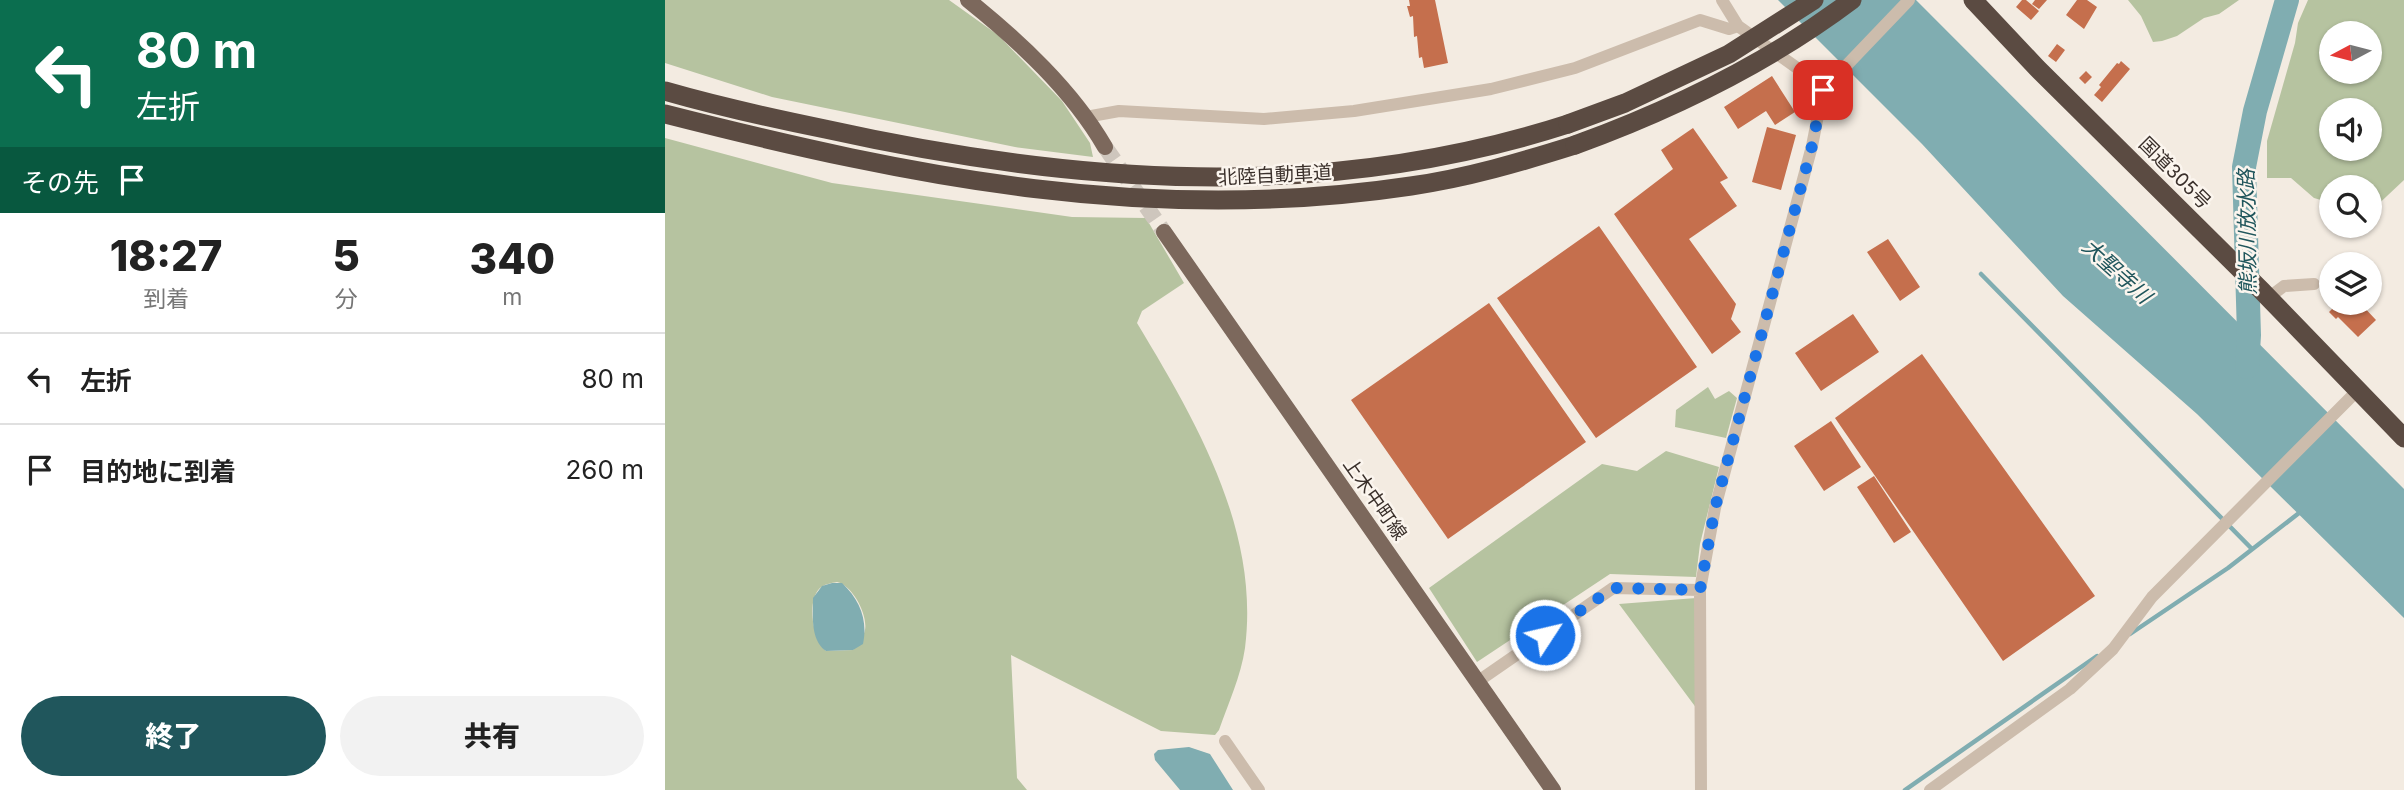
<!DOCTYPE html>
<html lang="ja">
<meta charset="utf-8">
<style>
:root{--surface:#fff;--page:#f2f2f2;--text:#222;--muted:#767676;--line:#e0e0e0;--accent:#20565c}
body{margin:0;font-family:Inter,"Noto Sans JP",sans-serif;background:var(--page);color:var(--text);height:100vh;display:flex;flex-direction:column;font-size:26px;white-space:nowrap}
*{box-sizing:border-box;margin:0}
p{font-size:23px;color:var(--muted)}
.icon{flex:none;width:38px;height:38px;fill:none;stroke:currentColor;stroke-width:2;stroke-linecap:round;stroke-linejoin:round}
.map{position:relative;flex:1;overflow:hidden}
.drawer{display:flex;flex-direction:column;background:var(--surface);width:665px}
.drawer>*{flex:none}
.banner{background:#0b6e4f;color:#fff;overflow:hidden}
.needle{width:46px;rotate:263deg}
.fabs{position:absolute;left:1654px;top:21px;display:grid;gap:14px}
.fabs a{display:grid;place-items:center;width:63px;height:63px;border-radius:50%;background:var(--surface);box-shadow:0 2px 5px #0004;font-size:35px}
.pin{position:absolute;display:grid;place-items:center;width:60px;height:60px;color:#fff;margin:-30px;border-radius:14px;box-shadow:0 4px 10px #0006}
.me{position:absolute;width:77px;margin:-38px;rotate:55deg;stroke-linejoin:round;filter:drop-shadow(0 0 5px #0008)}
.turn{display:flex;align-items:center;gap:24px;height:147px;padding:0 21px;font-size:32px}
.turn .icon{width:91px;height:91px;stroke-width:2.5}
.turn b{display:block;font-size:49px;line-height:60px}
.then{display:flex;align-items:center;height:66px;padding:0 21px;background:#0003;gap:14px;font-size:26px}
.eta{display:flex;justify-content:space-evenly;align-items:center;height:119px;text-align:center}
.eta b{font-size:42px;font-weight:800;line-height:49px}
.primary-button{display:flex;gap:14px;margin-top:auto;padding:14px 21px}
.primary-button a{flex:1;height:80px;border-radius:42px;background:var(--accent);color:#fff;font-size:28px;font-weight:800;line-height:80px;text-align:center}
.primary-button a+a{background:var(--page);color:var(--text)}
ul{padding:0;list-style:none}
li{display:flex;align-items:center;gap:21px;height:91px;padding:0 21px;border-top:2px solid var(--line)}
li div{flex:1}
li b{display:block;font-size:26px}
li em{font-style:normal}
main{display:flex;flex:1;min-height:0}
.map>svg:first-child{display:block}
.green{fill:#b6c3a0;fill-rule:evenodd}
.water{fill:#80adb1}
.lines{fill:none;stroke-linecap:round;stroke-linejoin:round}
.stream{stroke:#80adb1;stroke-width:4.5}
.river{stroke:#80adb1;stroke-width:24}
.building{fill:#c56f4d}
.major-tunnel{stroke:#cec6bd;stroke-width:16;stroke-dasharray:16 8;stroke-linecap:butt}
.minor{stroke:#ccbcac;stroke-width:12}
.major{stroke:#7c685c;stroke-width:16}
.highway{stroke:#5b4b42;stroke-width:19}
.highway-bridge{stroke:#5b4b42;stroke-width:19}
.route{stroke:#1a73e8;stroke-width:12;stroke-dasharray:0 21.6}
.labels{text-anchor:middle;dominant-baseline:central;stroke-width:5;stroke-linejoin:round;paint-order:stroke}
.street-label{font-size:19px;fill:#3a302b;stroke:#fbf5ee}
.water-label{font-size:21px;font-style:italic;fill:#20565c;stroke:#fbf5ee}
</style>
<main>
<section class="drawer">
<div class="banner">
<div class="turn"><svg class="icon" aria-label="left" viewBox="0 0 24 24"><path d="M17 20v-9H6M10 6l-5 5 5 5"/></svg><div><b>80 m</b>左折</div></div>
<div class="then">その先<svg class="icon" aria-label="arrive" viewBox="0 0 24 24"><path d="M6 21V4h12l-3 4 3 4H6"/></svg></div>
</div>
<div class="eta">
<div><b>18:27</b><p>到着</p></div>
<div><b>5</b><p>分</p></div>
<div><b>340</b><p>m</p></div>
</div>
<ul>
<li><svg class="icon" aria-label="left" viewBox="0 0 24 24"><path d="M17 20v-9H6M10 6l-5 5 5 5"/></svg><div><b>左折</b></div><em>80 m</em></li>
<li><svg class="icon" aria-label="arrive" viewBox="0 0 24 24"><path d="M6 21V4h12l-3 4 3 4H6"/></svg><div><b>目的地に到着</b></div><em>260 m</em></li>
</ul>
<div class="primary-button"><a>終了</a><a>共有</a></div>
</section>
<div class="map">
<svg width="1739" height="790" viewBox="0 0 1739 790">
<rect width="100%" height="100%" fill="#f3ebe1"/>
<!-- green -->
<path class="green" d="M0,0H284L333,35L397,101L425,143L428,157L350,147L107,97L0,63Z
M1463,0H1574L1554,14L1539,18L1512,36L1497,41L1488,42L1476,16Z
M1643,0H1739V180L1705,212L1704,187H1666V203L1649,198L1626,178H1602V141L1630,43L1633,23ZM1666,33H1704V72H1666ZM1666,110H1704V149H1666Z
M0,138L167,183L407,217L481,218L519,283L477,311L472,323C531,421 595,530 580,648C576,676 563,704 554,730L550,735L496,731L346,655L352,778L362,790H0ZM172,582C187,585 203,614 200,630C199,636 191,645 188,650L161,651C148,640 141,601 155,588C160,584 166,583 172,582Z
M1043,387L1050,399L1064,391L1072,398L1061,438L1010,427L1011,410Z
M1001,451L1054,467L1035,544L1031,577L945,574L812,662L764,588L937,464L972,471Z
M1031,598L1032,709L954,604Z"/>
<!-- water -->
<path class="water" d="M1113,0H1251L1739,489V618L1532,414L1398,296L1257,144Z
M167,583H177C195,600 203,620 198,644L188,650L161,651C145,640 148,615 148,598L157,586Z
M524,747L545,754L568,790H515L490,760L489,754L493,750Z"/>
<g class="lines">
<!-- stream -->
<path class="stream" d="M1316,274L1587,549
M1465,634L1563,568L1634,513
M1240,790L1432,656"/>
<!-- river -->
<path class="river" d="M1582,367L1584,335L1579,167L1590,111L1622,0"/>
</g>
<!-- building -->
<path class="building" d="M744,0H770L783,63L759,68L757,57L754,58L752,36L749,37L748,16L745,17L742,6H745Z
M1357,0H1361L1374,11L1366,20L1351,7Z
M1370,0H1382L1374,9L1367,4Z
M1412,0H1422L1432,7L1419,29L1401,15Z
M1392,44L1400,50L1391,62L1383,56Z
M1456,61L1465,69L1437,102L1429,95L1436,87L1434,85L1452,63L1454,64Z
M1421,71L1427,77L1420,84L1414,78Z
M1107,76L1130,112L1110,125L1101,111L1073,129L1059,107Z
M1102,127L1131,135L1116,190L1087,182Z
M1028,128L1063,178L1055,182L1072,206L1024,239L1071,304L1066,319L1076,332L1047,354L949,214L1008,169L996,150Z
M934,226L1032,367L931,438L832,298Z
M1223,239L1255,287L1235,301L1202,252Z
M824,303L921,442L783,539L686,400Z
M1673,303H1678L1682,306L1685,303H1695L1711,320L1693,337L1673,317L1671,319L1664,312Z
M1188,314L1214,352L1156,391L1130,353Z
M1257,354L1430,596L1338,661L1170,418Z
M1166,421L1196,467L1159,491L1129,446Z
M1209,476L1246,532L1229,543L1192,487Z"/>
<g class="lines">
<!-- major-tunnel -->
<path class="major-tunnel" d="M440,147L499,232"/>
<!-- minor -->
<path class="minor" d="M1057,0L1073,26L1142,75L1158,90
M421,117L454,111L599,119L689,111L826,89L910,68L1035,20L1064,29L1073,26
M1603,298L1619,286L1649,284
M812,682L948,588L1035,590
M560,741L594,790
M1036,790L1035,590L1050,508L1147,146L1158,90L1244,0
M1265,790L1405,689L1448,649L1487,597L1693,390"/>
<!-- major -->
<path class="major" d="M303,0C354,41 407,90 440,147
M499,232L888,790"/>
<!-- highway -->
<path class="highway" d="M1308,0L1372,68L1596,290L1739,438
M0,91C52,106 106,118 160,129C408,184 658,203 903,124
M0,114C251,178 486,225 746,186C802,178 856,162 910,145"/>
<!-- highway-bridge -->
<path class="highway-bridge" d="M903,124L960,103L1064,54L1149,0
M910,145C1009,109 1102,64 1187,0"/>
</g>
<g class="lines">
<!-- route -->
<path class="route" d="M880,635L948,588L1035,590L1050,508L1147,146L1158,90"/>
</g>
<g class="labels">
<!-- street labels -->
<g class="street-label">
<text transform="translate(1510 173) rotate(45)">国道305号</text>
<text transform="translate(610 175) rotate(-3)">北陸自動車道</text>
<text transform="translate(710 499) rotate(55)">上木中町線</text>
</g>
<!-- water labels -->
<g class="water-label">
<text transform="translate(1582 232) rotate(-91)">熊坂川放水路</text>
<text transform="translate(1452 271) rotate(42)">大聖寺川</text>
</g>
</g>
</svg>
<div class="fabs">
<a><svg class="needle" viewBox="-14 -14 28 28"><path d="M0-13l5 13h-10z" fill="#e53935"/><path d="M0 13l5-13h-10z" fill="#767676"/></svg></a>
<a><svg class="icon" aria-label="sound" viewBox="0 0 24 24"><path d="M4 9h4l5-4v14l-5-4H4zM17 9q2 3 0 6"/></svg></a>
<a><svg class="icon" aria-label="search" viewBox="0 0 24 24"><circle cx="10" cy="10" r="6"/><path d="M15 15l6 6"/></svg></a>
<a><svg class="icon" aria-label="layers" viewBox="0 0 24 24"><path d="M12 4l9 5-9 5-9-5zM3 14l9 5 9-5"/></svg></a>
</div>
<div class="pin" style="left:1158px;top:90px;background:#d93025"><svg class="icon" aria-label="arrive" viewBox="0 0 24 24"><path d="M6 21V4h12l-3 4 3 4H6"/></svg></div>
<svg class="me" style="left:880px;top:635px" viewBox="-20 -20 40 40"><circle r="17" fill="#1a73e8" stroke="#fff" stroke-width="3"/><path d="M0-11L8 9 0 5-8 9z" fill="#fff"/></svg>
</div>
</main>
